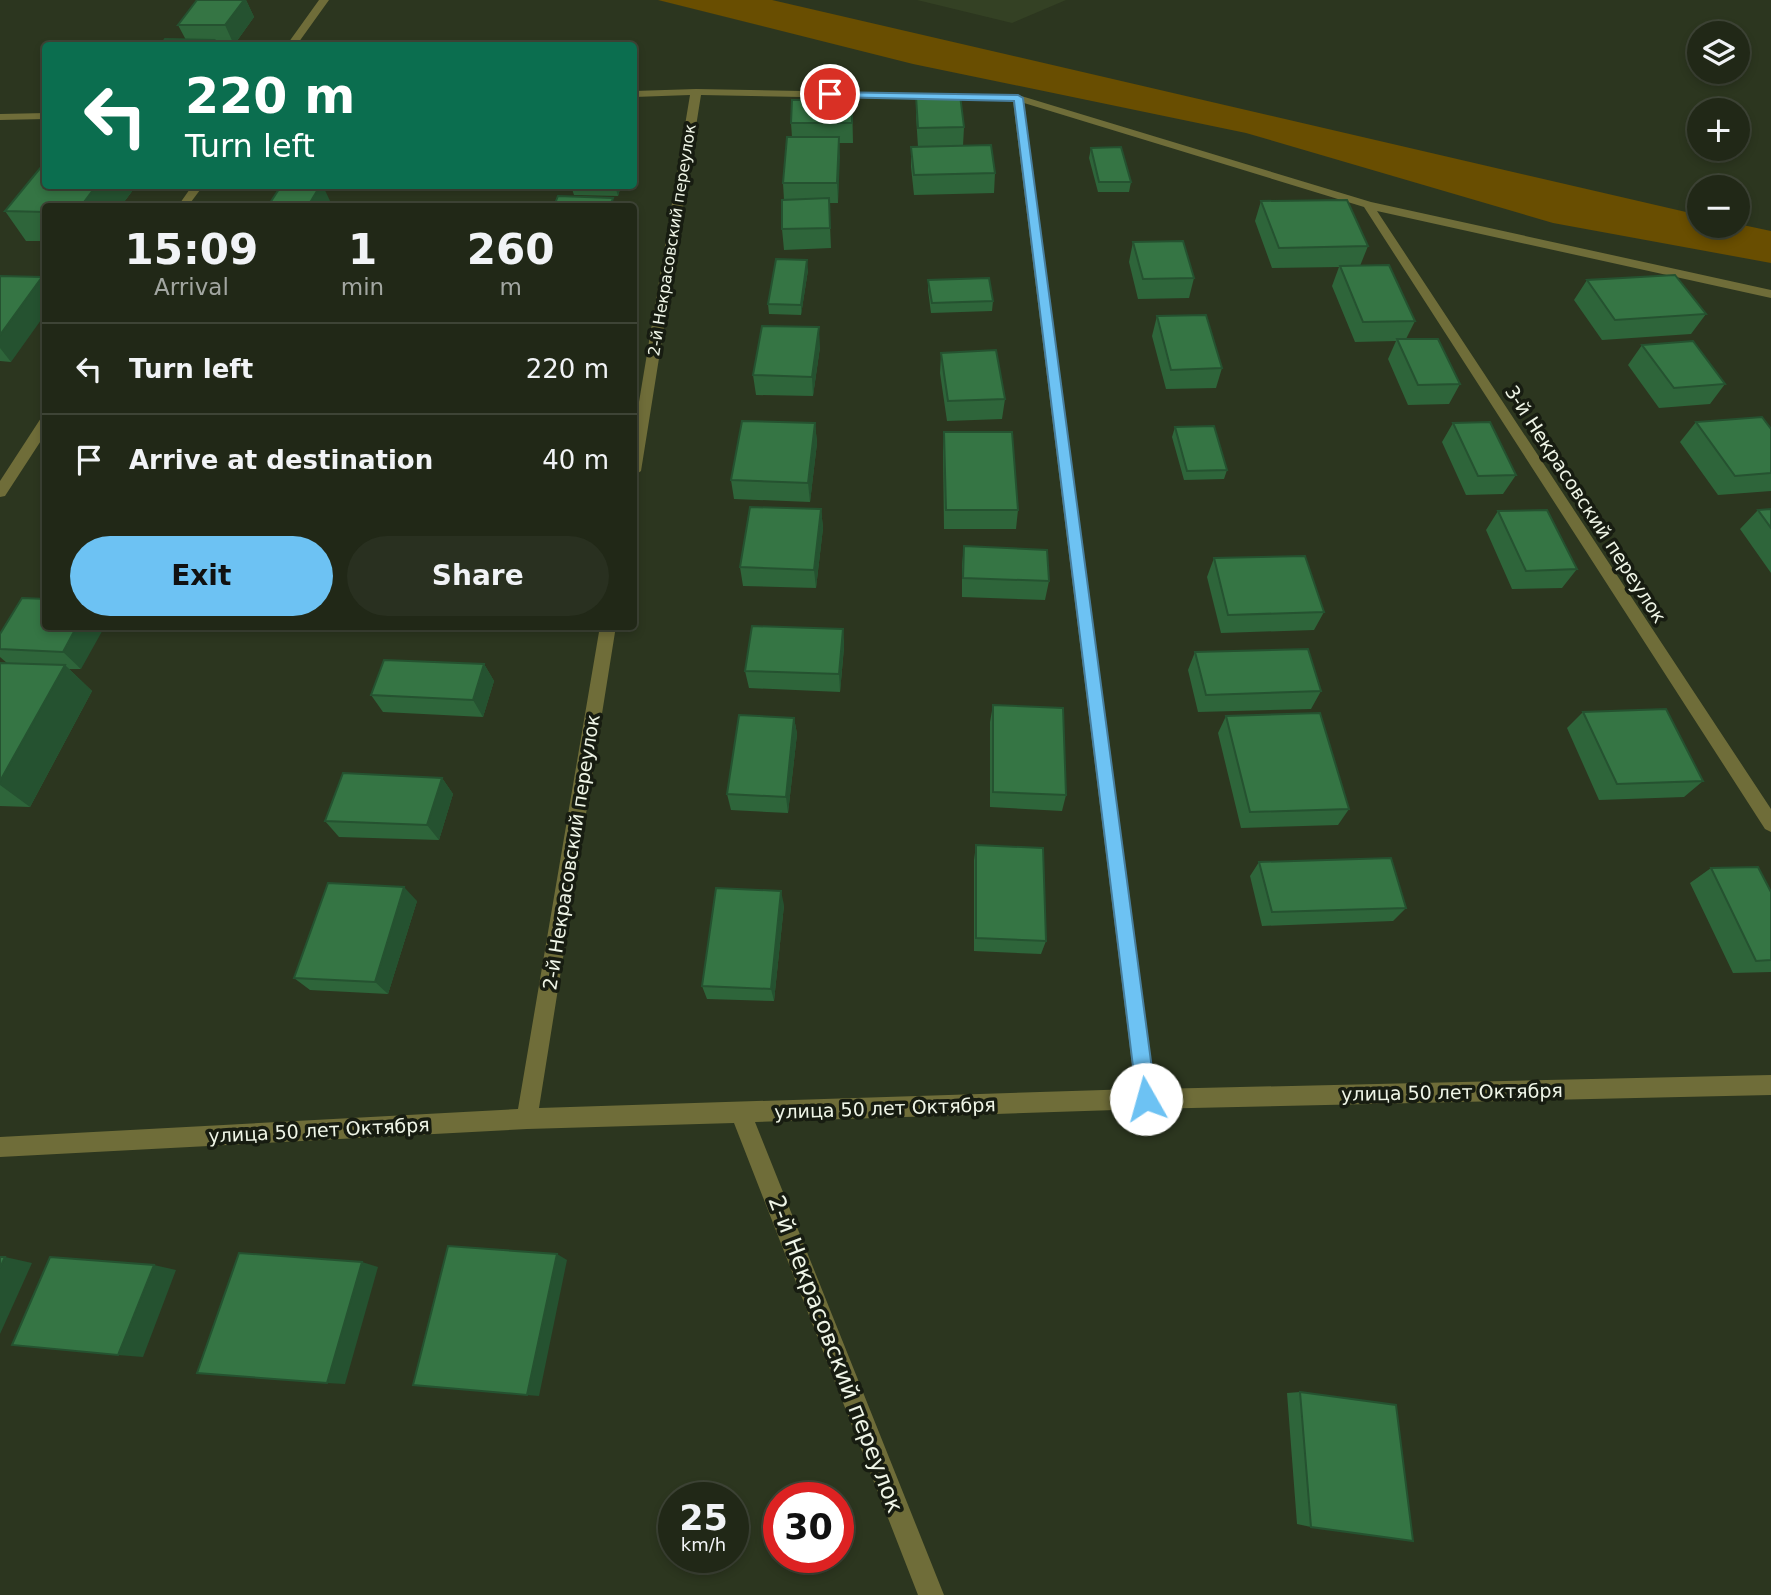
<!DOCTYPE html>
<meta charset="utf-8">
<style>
:root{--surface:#212817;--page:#293020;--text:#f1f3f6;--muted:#a2a6a1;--line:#3e4436;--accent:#6dc2f3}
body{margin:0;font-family:"DejaVu Sans",sans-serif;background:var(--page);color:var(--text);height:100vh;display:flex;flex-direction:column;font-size:26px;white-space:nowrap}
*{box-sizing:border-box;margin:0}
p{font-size:23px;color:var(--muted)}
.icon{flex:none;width:38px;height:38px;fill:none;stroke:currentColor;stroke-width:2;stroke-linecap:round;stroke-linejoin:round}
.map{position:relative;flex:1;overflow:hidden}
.drawer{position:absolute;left:42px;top:203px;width:595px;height:427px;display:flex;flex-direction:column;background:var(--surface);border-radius:7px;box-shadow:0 4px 10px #0003,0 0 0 2px var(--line)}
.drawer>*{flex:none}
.guide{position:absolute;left:42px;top:42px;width:595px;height:147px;border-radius:7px;box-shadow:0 4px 10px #0003,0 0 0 2px var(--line);background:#0b6e4f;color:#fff;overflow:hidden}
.fabs{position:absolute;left:1687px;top:21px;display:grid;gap:14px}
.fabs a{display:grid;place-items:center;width:63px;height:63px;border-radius:50%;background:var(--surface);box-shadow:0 4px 10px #0003,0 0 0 2px var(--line);font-size:35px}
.speed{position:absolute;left:658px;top:1482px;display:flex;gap:14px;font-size:35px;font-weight:700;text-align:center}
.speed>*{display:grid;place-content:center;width:91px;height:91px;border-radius:50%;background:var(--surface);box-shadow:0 4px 10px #0003,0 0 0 2px var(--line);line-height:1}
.speed small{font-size:18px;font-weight:400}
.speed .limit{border:10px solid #d22;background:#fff;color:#111}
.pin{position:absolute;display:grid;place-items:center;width:60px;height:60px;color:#fff;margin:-30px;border:4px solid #fff;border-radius:50%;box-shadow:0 2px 7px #0007}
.me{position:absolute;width:77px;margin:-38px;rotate:353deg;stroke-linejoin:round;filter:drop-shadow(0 0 5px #0008)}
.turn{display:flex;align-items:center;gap:24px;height:147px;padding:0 28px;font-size:32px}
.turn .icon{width:91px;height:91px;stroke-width:2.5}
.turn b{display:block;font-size:49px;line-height:60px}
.eta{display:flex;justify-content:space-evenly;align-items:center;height:119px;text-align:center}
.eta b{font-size:42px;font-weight:800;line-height:49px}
.cta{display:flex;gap:14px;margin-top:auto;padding:14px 28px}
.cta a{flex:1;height:80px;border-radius:42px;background:var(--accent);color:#111;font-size:28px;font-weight:800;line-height:80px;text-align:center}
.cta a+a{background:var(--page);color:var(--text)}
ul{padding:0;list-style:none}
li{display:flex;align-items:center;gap:21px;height:91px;padding:0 28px;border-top:2px solid var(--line)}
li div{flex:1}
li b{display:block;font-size:26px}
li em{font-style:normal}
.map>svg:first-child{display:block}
.built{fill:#344124}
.green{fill:#694e01}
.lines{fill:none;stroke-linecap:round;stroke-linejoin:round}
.minor{fill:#6f6d39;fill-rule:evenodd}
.wall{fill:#2e653a}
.shaded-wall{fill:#255230}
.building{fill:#357544;stroke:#255230;stroke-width:2}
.route{fill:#6dc2f3;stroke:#477e9e;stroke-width:2}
.labels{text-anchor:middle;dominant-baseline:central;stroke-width:7;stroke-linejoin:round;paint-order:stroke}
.far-street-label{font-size:16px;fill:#eff5e7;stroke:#171c11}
.street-label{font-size:19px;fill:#eff5e7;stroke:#171c11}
.near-street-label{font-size:23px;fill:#eff5e7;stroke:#171c11}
</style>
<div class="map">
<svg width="1771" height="1595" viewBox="0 0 1771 1595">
<rect width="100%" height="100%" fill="#2c361f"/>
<!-- built -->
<path class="built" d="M917,0H1066L1012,23Z"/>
<!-- green -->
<path class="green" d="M658,0H772L1699,215V226L1738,224L1771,231V263L1553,223L1246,133L913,64Z"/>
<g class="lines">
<!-- minor -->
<path class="minor" d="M319,0H329L296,46H286Z
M696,89L1018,95L1371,202L1771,290V298L1377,211L1771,809V832L1765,829L1364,207L1024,103L1155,1089L1771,1075V1095L1146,1109L755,1122L944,1595H918L734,1123L527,1129L0,1157V1137L518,1109L600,626H616L539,1108L1135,1089L1013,101L701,95L641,471L634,476V432L690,95L634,97V91Z
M46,113V119L0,120V114Z
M192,186H203L188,206H178Z
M46,417V433L5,496L0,497V481L41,418Z"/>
</g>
<!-- wall -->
<path class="wall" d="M197,0H246L254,17L234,45L160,46L186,40L178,25Z
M916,96L964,127L963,146L995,173L994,193L914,195L911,167V147H918L916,116Z
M852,100L853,143H839L838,203H829L831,248L784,250L782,229L784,200L783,183L792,137L791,123Z
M1091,148L1131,182L1129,192H1098L1089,158Z
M136,186L121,206H46V241H26L5,211Z
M571,186H621L618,196L574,195Z
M1261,201L1368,246L1360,266L1415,321L1406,339L1460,384L1449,404L1408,405L1388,359L1396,341L1355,342L1332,286L1339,267L1272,268L1255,221Z
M1133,242L1194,278L1189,298L1138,299L1129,262Z
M808,270L801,315L769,314L768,304Z
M0,276L11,362L0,361Z
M928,280L993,301L992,311L931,313L928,290Z
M1587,280L1706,314L1691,334L1602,340L1574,300Z
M1157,316L1222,368L1216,388L1166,389L1152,336Z
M1642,345L1725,384L1710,404L1659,408L1628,365Z
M820,347L813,396L756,395L753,375Z
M941,353L1005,399L1002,419L947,421L940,373Z
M1696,422L1771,429V491L1718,495L1680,442Z
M815,423L817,443L810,502L734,499L731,480Z
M1453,423L1516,475L1503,494L1466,495L1442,442Z
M1175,427L1227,470L1224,479L1184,480L1172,437Z
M944,432L1018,510L1016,529H944L943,451Z
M821,509L823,528L816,588L743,586L740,567Z
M1771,509V573L1740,529L1758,510Z
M1498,511L1577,569L1562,588L1512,589L1486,530Z
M964,546L1049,581L1045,600L962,597V565Z
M1214,558L1324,612L1314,630L1221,633L1207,577Z
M22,598L81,669H69L92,691L30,807L0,806V663H7L0,657V634Z
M843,629L844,647L840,692L749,688L745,671Z
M1195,652L1321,691L1311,709L1198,712L1188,670Z
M484,664L494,681L483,717L383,712L371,695Z
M993,705L1066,795L1062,811L990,807V722Z
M1583,712L1703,781L1684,797L1599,800L1567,728Z
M1226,716L1349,809L1338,825L1241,828L1218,733Z
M794,718L797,734L788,813L731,810L727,794Z
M442,778L453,794L439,840L339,837L325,821Z
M976,845L1046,941L1041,954L974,951V860Z
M1259,862L1406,908L1393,921L1262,926L1250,876Z
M1711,868L1771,892V972L1733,973L1690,883Z
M417,901L388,994L310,990L294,978Z
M784,905L774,1001L707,999L702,986Z
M1300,1392L1311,1527L1297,1524L1287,1393Z"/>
<!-- shaded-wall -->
<path class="shaded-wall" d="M244,0H246L254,17L234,45L225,25Z
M635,88L639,108L634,124V93Z
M839,137L840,157L838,203L837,183Z
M96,186H136L121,206H81Z
M320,186H323L331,203L329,206H308Z
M615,186H621L618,196Z
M613,198L614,206H610Z
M807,260L808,270L801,315V305Z
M42,277L46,281V313L11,362L0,348V335Z
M819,327L820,347L813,396L812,377Z
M815,423L817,443L810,502L808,483Z
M821,509L823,528L816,588L814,570Z
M77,626H105L81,669L63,652Z
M843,629L844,647L840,692L839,674Z
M484,664L494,681L483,717L473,700Z
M65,665L92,691L30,807L0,785V781Z
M794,718L797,734L788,813L786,797Z
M442,778L453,794L439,840L427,825Z
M404,887L417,901L388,994L375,982Z
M781,891L784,905L774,1001L771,989Z
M557,1254L567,1260L539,1396L527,1395Z
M5,1257L32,1263L0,1334V1268Z
M362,1262L378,1267L345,1384L327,1383Z
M154,1265L176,1270L143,1357L118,1355Z"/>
<!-- building -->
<path class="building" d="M197,0H244L225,25H178Z
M165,39L214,40L210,46H160Z
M960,95L964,127L918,128L916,96Z
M792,100H852V123H791Z
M787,137H839L837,183H783Z
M991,145L995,173L914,175L911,147Z
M1121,147L1131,182H1099L1091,148Z
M46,161V186H96L81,206H46V212L5,211Z
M281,186H320L308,206H268Z
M558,196L613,198L610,206H554Z
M829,198L830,228L782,229V200Z
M1347,200L1368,246L1279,248L1261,201Z
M1183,241L1194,278L1143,279L1133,242Z
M776,259L807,260L801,305L768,304Z
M1389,265L1415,321L1363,322L1340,266Z
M1675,275L1706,314L1615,320L1587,280Z
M0,276L42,277L0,335Z
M989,278L993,301L932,303L928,280Z
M1206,315L1222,368L1171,370L1157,316Z
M762,326L819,327L812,377L753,375Z
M1397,339H1438L1460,384L1418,385Z
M1693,341L1725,384L1674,388L1642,345Z
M996,350L1005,399L948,401L941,353Z
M1762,417L1771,429V473L1735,476L1696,422Z
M742,421L815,423L808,483L731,480Z
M1490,422L1516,475L1478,476L1453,423Z
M1214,426L1227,470L1187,471L1175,427Z
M944,432H1012L1018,510H946Z
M750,507L821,509L814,570L740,567Z
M1771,509V528L1758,510Z
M1547,510L1577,569L1526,571L1498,511Z
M964,546L1047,550L1049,581L963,578Z
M1305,556L1324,612L1228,615L1214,558Z
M22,598L46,599V626H77L63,652L0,649V634Z
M752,626L843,629L839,674L745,671Z
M1308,649L1321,691L1206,695L1195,652Z
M384,660L484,664L473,700L371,695Z
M0,663L65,665L0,781Z
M993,705L1063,708L1066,795L993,792Z
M1666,709L1703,781L1617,784L1583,712Z
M1320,713L1349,809L1250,812L1226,716Z
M739,715L794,718L786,797L727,794Z
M343,773L442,778L427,825L325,821Z
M976,845L1043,848L1046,941L976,938Z
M1391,858L1406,908L1272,912L1259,862Z
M1758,867L1771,892V960L1756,961L1711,868Z
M328,883L404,887L375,982L294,978Z
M716,888L781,891L771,989L702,986Z
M448,1246L557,1254L527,1395L413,1385Z
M239,1253L362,1262L327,1383L197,1373Z
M0,1257H5L0,1268Z
M50,1257L154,1265L118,1355L12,1345Z
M1300,1392L1396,1405L1413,1541L1311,1527Z"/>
<!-- route -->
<path class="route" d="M827,92L1018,95L1023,98L1156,1099L1153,1105L1146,1108L1140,1105L1137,1099L1014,101L830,97H827Z"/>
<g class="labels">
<!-- far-street labels -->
<g class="far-street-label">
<text transform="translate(672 240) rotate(-81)">2-й Некрасовский переулок</text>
</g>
<!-- street labels -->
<g class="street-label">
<text transform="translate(1586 504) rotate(57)">3-й Некрасовский переулок</text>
<text transform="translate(571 852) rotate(-81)">2-й Некрасовский переулок</text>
<text transform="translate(1452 1092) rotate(-1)">улица 50 лет Октября</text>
<text transform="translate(885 1108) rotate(-2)">улица 50 лет Октября</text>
<text transform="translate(319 1130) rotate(-3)">улица 50 лет Октября</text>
</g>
<!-- near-street labels -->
<g class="near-street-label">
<text transform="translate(836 1354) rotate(69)">2-й Некрасовский переулок</text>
</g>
</g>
</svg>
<div class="fabs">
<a><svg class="icon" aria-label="layers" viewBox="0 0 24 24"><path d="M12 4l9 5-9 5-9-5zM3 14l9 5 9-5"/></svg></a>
<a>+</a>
<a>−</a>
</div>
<div class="speed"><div>25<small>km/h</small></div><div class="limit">30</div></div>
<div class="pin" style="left:830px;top:94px;background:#d93025"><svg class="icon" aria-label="arrive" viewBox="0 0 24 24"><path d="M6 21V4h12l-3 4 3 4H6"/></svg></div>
<svg class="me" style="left:1146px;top:1099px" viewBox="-20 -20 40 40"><circle r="19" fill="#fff"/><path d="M0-13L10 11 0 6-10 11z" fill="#6dc2f3"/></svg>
<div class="guide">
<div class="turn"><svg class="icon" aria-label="left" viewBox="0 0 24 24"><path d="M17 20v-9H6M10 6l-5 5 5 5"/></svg><div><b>220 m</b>Turn left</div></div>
</div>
<section class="drawer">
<div class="eta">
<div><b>15:09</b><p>Arrival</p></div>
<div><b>1</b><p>min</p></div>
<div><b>260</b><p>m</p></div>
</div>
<ul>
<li><svg class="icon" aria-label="left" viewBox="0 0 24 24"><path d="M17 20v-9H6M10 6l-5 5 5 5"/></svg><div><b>Turn left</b></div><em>220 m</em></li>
<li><svg class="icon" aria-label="arrive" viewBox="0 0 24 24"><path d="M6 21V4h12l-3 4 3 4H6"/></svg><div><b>Arrive at destination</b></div><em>40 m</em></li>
</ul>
<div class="cta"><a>Exit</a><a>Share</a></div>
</section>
</div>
